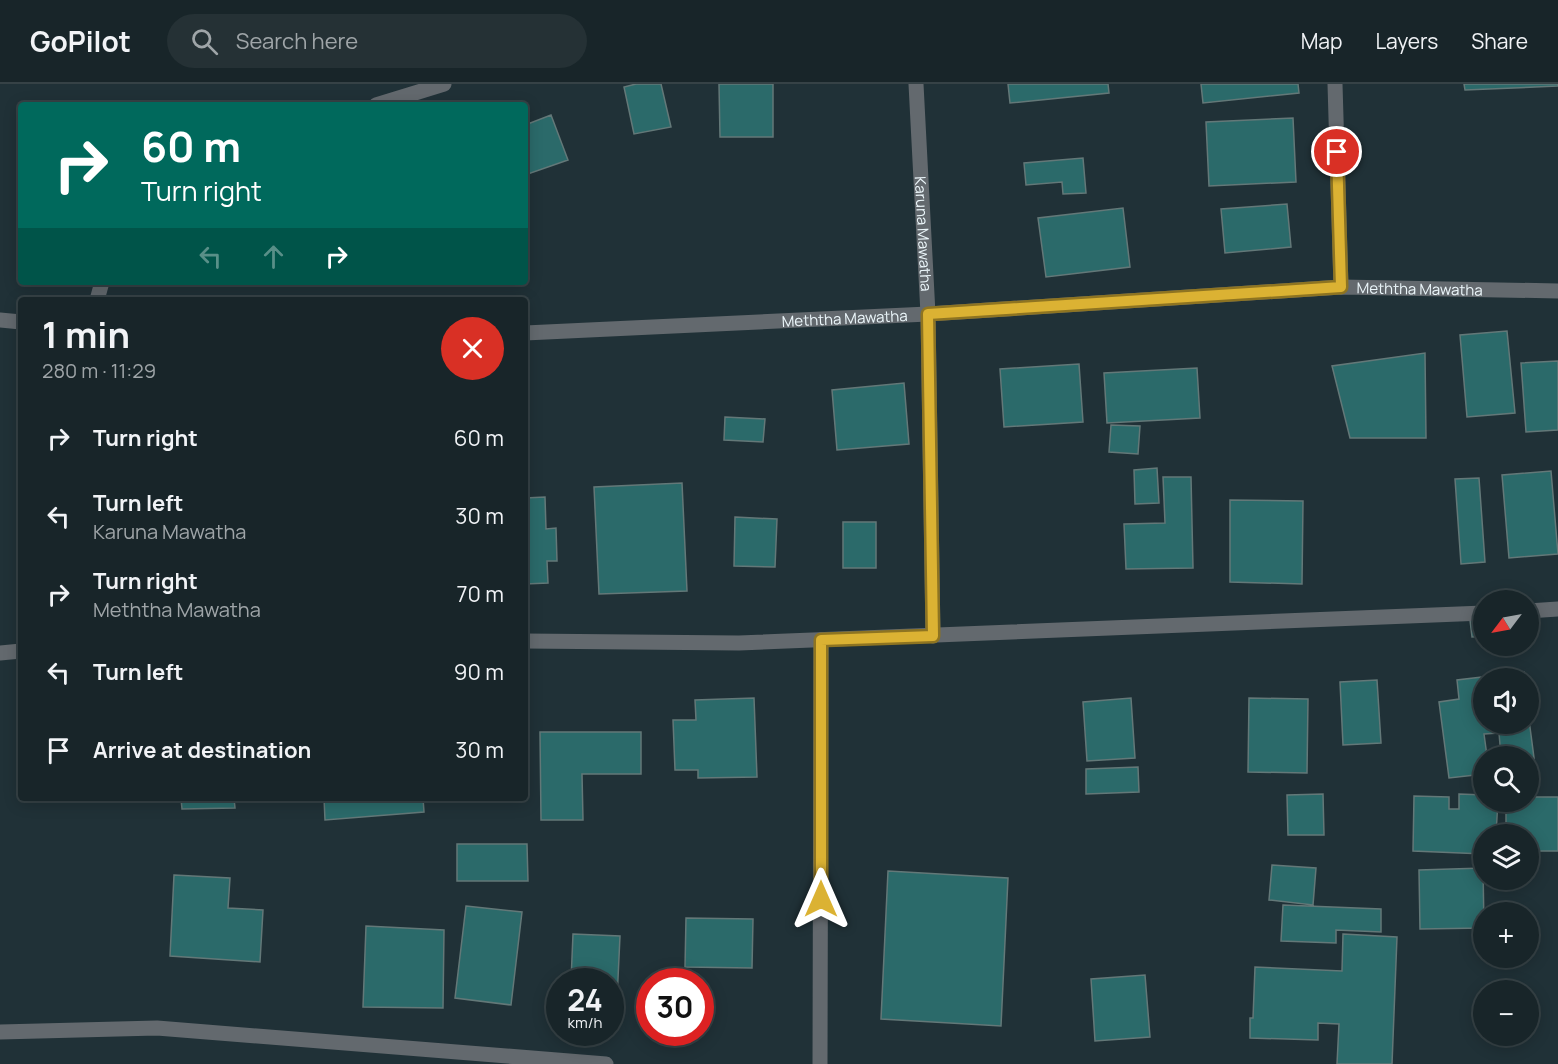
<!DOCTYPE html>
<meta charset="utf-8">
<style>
:root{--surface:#182529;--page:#253135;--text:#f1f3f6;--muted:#9fa5a8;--line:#364246}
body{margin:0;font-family:Manrope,sans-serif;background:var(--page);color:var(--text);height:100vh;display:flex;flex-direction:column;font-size:22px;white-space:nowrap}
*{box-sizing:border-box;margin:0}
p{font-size:20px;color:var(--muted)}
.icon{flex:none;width:33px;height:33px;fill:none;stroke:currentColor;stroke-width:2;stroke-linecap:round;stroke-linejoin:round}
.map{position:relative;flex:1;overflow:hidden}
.sheet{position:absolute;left:18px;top:213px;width:510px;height:504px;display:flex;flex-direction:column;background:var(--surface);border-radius:6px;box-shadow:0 3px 15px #0003,0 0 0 2px var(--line)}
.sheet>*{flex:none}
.banner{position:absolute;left:18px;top:18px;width:510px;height:183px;border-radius:6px;box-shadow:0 3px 15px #0003,0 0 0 2px var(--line);background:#00695c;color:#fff;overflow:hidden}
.needle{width:39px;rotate:238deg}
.buttons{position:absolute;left:1473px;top:506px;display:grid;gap:12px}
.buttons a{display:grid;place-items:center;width:66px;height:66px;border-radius:50%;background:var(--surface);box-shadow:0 3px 15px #0003,0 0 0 2px var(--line);font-size:30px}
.speed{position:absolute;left:546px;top:884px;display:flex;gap:12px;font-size:30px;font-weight:700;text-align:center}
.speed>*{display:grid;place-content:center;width:78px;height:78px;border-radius:50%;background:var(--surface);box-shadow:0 3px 15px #0003,0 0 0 2px var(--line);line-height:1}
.speed small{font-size:15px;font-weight:400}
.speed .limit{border:9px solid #d22;background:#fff;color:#111}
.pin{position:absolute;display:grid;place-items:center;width:51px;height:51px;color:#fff;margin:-26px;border:3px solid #fff;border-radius:50%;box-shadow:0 2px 6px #0007}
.me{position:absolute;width:66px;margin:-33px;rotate:0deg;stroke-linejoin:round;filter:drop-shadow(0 0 4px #0008)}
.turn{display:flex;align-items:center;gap:21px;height:126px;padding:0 24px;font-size:27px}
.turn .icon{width:78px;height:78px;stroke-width:2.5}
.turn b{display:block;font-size:42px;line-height:51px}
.lanes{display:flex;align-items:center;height:57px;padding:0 24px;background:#0003;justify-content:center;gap:30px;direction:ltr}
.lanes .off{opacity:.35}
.round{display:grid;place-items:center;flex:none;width:63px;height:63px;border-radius:32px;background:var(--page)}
.headline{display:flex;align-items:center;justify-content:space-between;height:102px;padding:0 24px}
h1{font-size:36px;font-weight:700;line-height:45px}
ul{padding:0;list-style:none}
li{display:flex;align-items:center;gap:18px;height:78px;padding:0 24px}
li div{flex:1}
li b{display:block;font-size:22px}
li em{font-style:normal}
header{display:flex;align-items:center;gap:36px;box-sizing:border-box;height:84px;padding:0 30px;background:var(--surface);border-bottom:2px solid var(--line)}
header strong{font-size:28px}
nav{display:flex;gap:33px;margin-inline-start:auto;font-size:21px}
.search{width:420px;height:54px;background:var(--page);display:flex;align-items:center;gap:15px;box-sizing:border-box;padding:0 21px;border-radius:33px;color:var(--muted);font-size:22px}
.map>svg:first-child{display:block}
.building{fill:#2b6a6a;stroke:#637878;stroke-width:1.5}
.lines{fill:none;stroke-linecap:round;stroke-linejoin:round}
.minor{stroke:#63696e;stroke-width:15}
.route-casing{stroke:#8e7421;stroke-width:15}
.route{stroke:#dbb233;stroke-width:10}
.labels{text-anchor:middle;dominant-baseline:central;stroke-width:4.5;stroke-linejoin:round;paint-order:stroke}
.street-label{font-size:15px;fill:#ecf7fb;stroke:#16272d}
</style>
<header>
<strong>GoPilot</strong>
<div class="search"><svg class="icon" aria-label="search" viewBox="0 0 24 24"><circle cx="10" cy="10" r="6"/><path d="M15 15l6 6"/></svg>Search here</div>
<nav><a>Map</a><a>Layers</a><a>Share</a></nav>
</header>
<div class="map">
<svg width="1558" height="980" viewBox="0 0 1558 980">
<rect width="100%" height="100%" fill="#203137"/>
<!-- building -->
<path class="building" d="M636,0H661L671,43L634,50L624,3Z
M719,0H773V53H720Z
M1008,0H1108L1109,9L1010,19Z
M1201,0H1298L1299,9L1203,19Z
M1464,0H1558V2L1465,6Z
M551,31L568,76L525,91V41Z
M1293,34L1296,98L1209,102L1206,38Z
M1083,74L1086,109L1063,110L1062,98L1026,101L1024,79Z
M1287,120L1291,163L1225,169L1221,125Z
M1123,124L1130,183L1046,193L1038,134Z
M1507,247L1515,329L1467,333L1460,251Z
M1425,269L1426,354H1350L1332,282Z
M1558,277V346L1526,348L1521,279Z
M1079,280L1083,338L1004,343L1000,285Z
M1197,284L1200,334L1107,339L1104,289Z
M904,299L909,360L837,366L832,306Z
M725,333L765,335L763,358L724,356Z
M1111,341L1140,342L1138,370L1109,368Z
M1157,384L1159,419L1135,420L1134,386Z
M1551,387L1558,470L1509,474L1502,391Z
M1163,393H1191L1193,484L1126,485L1124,440L1165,439Z
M1479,394L1485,478L1461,480L1455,395Z
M682,399L687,507L599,510L594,403Z
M545,413L546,445L556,444L557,477H547L548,499L525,500V414Z
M1230,416L1303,417L1302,500L1230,498Z
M735,433L777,435L775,483L734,482Z
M843,438H876V484H843Z
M1484,535V552L1472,553L1470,536Z
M1524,588V594H1484V639H1528V628L1536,689L1528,690V672H1501L1499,649L1484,650L1487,672H1484V690L1449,694L1439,618L1459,615L1457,596Z
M1377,596L1381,659L1343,661L1340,598Z
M754,614L757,693L698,694V686H675L673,636H696L695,616Z
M1131,614L1135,674L1087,677L1083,618Z
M1249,614L1308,615L1307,689L1248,688Z
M540,648H641V690H582L583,736H541Z
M1138,683L1139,708L1086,710V685Z
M1323,710L1324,751H1288L1287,711Z
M1459,710L1484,711V717H1498L1496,750H1484V770L1413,767L1414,712L1449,713V725H1459Z
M1528,713H1558V767H1528V750H1506V717H1528Z
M181,714H234L235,724L182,725Z
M324,714H423L424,728L325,736Z
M457,760H527L528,797H457Z
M1272,781L1316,784L1313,821L1269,816Z
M1483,784L1484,844L1420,845L1419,786Z
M888,787L1008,794L1001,942L881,935Z
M174,791L230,794L228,824L263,826L260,878L170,872Z
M1283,821L1381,825V848L1336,846V859L1281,857Z
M466,822L522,828L511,921L455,914Z
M686,834L753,835L752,884L685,883Z
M366,842L444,846L443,924L363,923Z
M573,850L620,852L617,916H610V897H571Z
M1343,850L1397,853L1392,980H1337L1339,940L1318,939V956L1250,954V934H1253L1255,883L1342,887Z
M1145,891L1150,953L1095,957L1091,895Z"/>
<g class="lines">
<!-- minor -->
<g class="minor">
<path id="s1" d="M916,0L928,230L933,552"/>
<path d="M1335,0L1341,203"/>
<path d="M376,21L444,0"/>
<path d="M97,216L102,198"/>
<path d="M0,236L21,238"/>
<path id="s2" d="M525,249L928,230L1341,203L1558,207"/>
<path d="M1528,527L1558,525"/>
<path d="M525,557L739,559L1484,529"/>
<path d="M0,569L21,567"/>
<path d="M0,948L157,944L606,980"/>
<path d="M820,980L821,556"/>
</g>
</g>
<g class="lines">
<defs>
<path id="route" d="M821,815V556L933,552L928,230L1341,203L1337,68"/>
</defs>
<!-- route casing -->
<use href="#route" class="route-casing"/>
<!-- route -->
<use href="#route" class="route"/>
</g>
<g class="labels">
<!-- street labels -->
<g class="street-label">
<text stroke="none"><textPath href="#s1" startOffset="150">Karuna Mawatha</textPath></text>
<text stroke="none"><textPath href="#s2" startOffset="896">Meththa Mawatha</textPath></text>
<text stroke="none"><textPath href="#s2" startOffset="320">Meththa Mawatha</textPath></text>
</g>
</g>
</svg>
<div class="buttons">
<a><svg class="needle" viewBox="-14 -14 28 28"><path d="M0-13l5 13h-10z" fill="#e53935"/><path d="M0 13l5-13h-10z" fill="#9fa5a8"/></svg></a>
<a><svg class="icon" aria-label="sound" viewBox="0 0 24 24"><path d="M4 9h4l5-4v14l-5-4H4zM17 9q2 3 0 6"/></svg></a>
<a><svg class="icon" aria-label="search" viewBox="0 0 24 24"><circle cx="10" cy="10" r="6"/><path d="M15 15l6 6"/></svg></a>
<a><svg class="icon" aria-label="layers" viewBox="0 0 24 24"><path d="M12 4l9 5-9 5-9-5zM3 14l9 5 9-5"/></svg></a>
<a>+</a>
<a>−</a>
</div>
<div class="speed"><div>24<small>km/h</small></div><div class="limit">30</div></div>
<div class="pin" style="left:1337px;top:68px;background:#d93025"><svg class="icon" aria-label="arrive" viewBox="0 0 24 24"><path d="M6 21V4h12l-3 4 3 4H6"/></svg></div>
<svg class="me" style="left:821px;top:815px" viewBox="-20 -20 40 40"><path d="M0-17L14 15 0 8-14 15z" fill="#dbb233" stroke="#fff" stroke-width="4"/></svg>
<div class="banner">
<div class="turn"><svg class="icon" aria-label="right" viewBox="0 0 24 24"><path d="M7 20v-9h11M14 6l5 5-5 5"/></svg><div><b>60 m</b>Turn right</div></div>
<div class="lanes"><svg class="icon off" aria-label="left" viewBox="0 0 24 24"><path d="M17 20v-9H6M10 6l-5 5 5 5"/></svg><svg class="icon off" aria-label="ahead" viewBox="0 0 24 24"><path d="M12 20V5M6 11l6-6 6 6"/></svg><svg class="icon" aria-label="right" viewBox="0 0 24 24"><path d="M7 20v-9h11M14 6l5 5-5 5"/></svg></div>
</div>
<section class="sheet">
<div class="headline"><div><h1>1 min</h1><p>280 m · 11:29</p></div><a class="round" style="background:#d93025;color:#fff"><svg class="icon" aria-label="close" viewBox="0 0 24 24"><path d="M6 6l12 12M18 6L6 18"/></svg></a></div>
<ul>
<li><svg class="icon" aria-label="right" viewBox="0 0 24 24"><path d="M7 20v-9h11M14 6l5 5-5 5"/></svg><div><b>Turn right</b></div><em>60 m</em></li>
<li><svg class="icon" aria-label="left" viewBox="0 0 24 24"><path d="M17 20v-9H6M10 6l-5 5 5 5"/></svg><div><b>Turn left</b><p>Karuna Mawatha</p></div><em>30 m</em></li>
<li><svg class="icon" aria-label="right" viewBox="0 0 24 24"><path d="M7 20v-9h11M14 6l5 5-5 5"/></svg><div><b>Turn right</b><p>Meththa Mawatha</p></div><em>70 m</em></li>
<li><svg class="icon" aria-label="left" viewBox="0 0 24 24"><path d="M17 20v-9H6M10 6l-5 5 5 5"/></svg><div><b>Turn left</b></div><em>90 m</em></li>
<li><svg class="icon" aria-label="arrive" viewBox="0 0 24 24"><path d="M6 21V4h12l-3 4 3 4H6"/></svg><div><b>Arrive at destination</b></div><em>30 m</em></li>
</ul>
</section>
</div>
